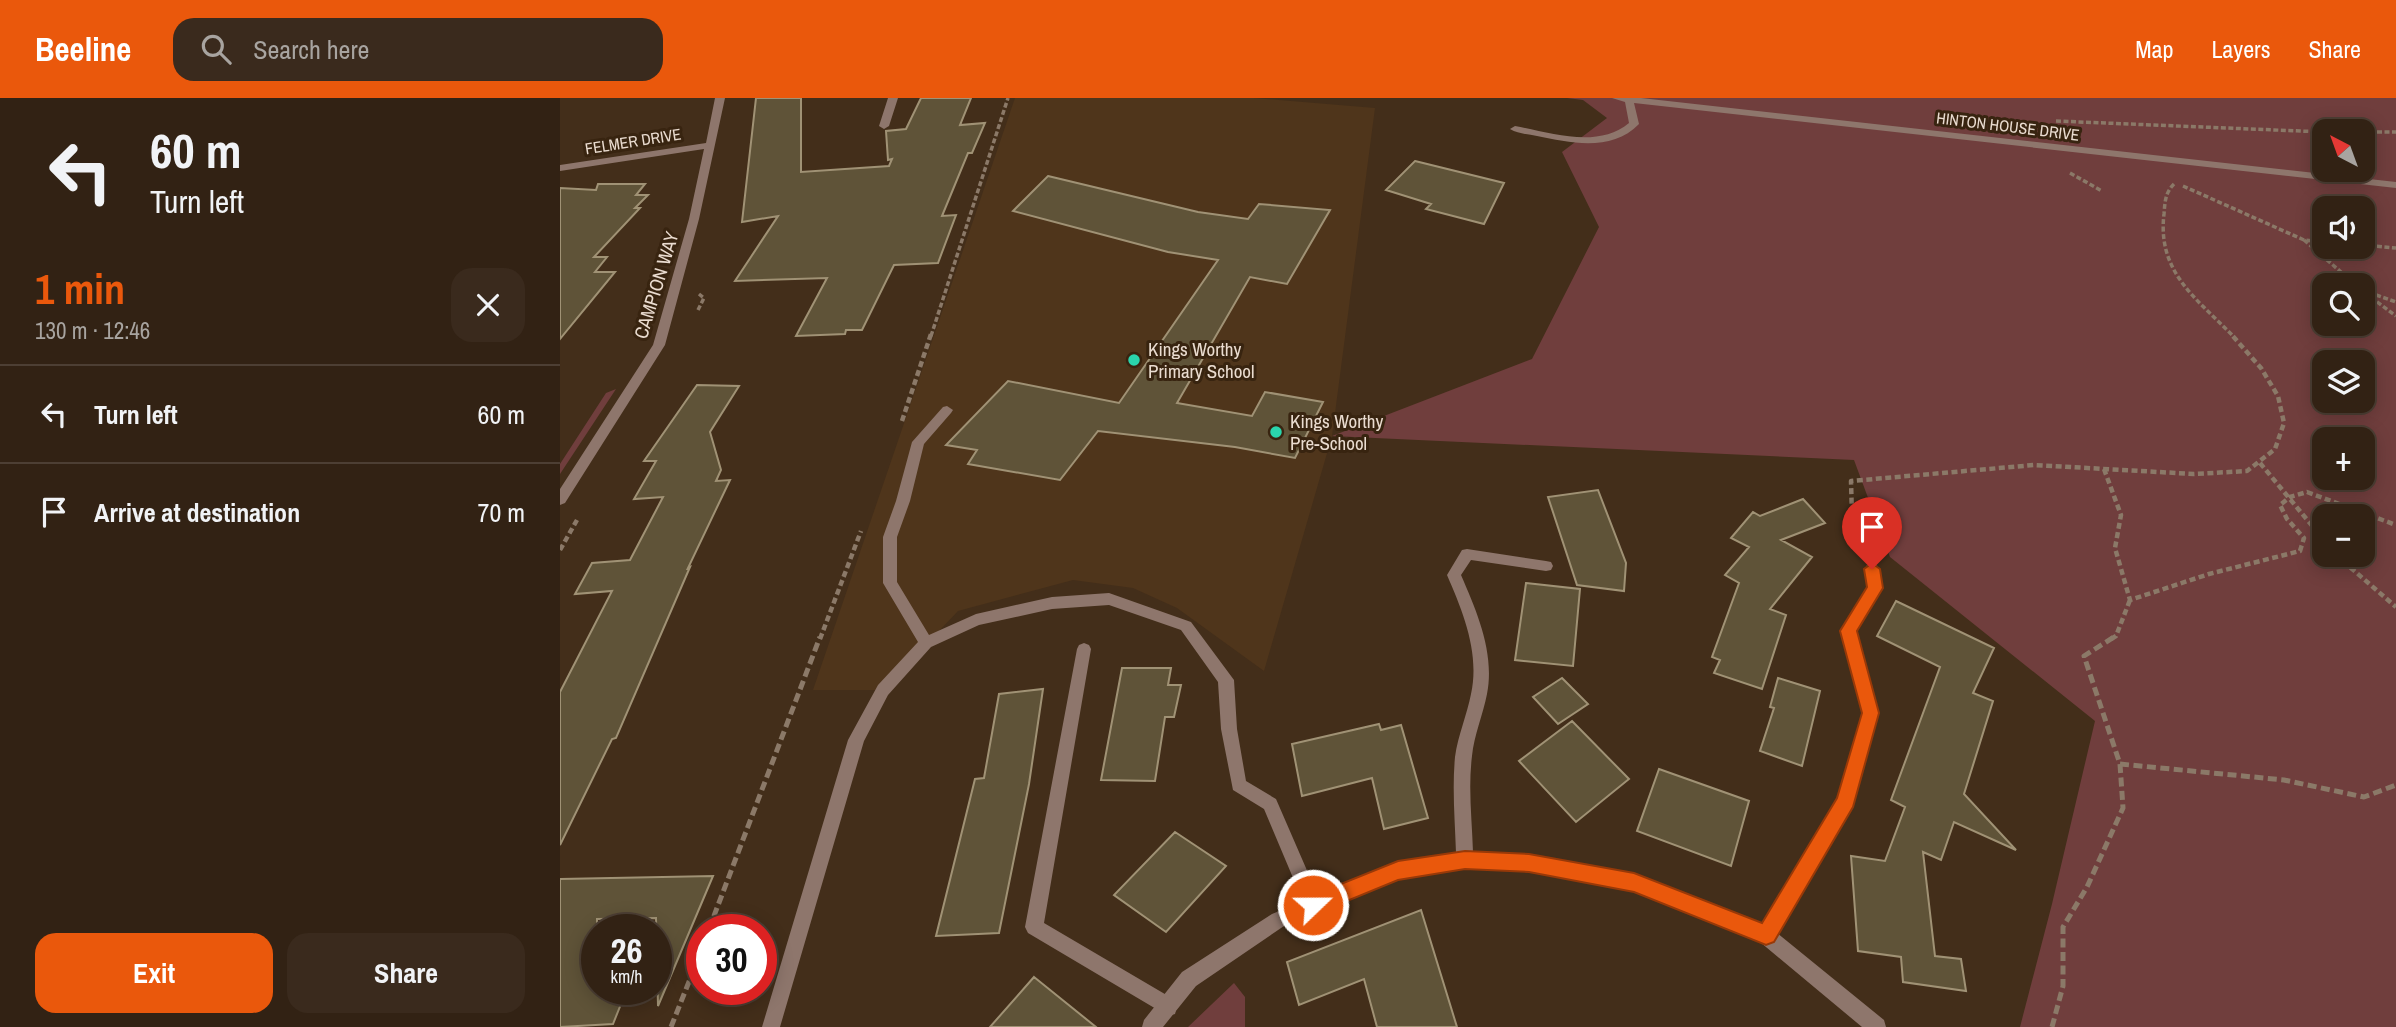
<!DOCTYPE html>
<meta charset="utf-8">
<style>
:root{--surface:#322214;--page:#3a2a1d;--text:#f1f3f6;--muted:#a8a4a0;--line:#4d3f34;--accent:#ea580c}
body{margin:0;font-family:"Archivo Narrow",sans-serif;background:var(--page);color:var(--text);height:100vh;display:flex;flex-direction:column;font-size:26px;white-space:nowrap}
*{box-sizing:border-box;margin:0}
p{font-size:23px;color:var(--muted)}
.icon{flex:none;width:38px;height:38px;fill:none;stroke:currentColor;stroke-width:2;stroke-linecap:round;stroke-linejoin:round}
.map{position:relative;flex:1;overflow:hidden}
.drawer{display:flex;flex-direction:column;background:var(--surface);width:560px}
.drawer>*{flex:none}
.hud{background:#322214;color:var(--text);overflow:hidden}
.needle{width:46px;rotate:319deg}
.tools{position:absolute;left:1752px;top:21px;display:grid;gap:14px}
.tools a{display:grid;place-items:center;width:63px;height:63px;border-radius:14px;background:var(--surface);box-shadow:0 4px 18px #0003,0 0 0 2px var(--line);font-size:35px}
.speed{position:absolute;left:21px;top:816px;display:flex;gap:14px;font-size:35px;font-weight:700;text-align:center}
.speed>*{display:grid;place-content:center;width:91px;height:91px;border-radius:50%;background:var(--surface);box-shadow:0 4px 18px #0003,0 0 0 2px var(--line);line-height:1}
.speed small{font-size:18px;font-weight:400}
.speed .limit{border:10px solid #d22;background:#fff;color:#111}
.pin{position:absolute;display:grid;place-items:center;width:60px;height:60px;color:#fff;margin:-72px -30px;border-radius:50% 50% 50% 0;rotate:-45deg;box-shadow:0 0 7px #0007}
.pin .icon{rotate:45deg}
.me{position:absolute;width:77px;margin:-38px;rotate:68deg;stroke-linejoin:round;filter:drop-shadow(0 0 5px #0008)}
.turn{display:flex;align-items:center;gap:24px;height:147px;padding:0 35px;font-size:32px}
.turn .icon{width:91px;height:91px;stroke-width:2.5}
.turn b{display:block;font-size:49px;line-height:60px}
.round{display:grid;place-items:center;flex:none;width:74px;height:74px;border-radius:21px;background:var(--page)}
.head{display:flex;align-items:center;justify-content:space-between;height:119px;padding:0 35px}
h1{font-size:42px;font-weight:800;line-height:52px;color:var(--accent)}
.primary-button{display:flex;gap:14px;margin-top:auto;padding:14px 35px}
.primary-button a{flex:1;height:80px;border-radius:21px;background:var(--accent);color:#fff;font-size:28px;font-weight:800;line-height:80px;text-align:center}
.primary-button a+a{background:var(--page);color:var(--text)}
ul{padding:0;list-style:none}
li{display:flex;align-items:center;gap:21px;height:98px;padding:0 35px;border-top:2px solid var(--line)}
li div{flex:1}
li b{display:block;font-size:26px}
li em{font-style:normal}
header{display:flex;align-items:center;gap:42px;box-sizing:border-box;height:98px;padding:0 35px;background:var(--accent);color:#fff}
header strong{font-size:33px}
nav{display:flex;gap:38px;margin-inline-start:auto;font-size:24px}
.search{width:490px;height:63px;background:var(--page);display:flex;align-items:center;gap:18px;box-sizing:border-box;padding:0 24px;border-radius:21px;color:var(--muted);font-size:26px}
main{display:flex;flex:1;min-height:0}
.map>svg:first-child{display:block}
.built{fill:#4f351b}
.green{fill:#703e3d;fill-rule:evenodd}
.building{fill:#5f5338;stroke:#a09275;stroke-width:2}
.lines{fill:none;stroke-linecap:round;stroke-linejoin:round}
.path-far2{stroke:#8b7968;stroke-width:3.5;stroke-dasharray:5 2.5;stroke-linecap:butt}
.path-far1{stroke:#8b7968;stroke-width:4.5;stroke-dasharray:6 3.5;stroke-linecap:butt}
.path{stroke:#8b7968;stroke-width:5;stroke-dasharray:9 4.5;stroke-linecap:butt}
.lane{fill:#8e766c;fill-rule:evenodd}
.street{fill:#8e766c;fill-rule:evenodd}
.route{fill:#ea580c;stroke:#983908;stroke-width:2}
.poi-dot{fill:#2ad5ac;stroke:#382410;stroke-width:2.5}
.labels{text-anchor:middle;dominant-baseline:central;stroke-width:6;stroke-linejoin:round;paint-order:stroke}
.far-street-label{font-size:16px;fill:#eadcd0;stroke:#382410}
.street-label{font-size:19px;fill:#eadcd0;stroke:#382410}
.poi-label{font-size:19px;fill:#eadcd0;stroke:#382410;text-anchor:start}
</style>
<header>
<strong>Beeline</strong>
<div class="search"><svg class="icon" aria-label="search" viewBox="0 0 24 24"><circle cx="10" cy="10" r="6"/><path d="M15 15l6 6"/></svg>Search here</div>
<nav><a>Map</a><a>Layers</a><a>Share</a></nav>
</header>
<main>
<section class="drawer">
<div class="hud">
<div class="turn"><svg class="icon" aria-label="left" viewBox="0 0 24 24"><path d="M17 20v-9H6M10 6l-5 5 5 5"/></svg><div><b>60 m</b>Turn left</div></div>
</div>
<div class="head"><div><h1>1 min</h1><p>130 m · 12:46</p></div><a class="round"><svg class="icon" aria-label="close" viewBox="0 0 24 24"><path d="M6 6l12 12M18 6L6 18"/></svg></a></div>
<ul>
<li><svg class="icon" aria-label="left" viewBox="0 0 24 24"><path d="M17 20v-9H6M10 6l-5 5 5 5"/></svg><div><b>Turn left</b></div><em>60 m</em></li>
<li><svg class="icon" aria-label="arrive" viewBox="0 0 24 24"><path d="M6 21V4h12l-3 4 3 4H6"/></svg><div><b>Arrive at destination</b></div><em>70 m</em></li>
</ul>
<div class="primary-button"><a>Exit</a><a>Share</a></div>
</section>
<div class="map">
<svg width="1836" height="929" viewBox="0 0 1836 929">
<rect width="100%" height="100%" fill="#432e1a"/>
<!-- built -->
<path class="built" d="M455,0H694L815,10L772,338L704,573L617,510L573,490L513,482L398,513L323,592H253Z"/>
<!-- green -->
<path class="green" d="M1007,0H1836V929H1460L1492,806L1535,623L1330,459L1294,362L772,338L972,261L1039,129L1002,54L1047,20L1023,2ZM1764,33H1802V72H1764ZM1764,110H1802V149H1764ZM1764,187H1802V226H1764ZM1764,264H1802V303H1764ZM1764,341H1802V380H1764ZM1764,418H1802V457H1764Z
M56,291L0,376V366L46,295Z
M674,885L685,899V929H628Z"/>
<!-- building -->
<path class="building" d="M196,0H241V74L329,68L332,61L328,62L326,33L346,31L361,0H411L400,27L425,25L412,55H408L382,118L396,117L378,165L334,167L302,232H286L285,236L236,238L267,180L175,183L218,118L182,124Z
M855,63L944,85L924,126L866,111L871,106L826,92Z
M488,78L638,114L688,121L699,106L770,112L727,186L690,179L617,305L692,318L705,294L763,304L735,360L675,349L538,333L500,382L408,366L417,352L386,347L448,283L559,305L658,162L608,154L453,113Z
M38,86H85L76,97H88L75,110H80L34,159H47L35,174H55L0,241V90L36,92Z
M137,287L179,288L150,334L161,372L156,383L170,382L128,470L130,469L56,640L52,641L0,747V594L52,493L15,496L32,465L70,462L103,399L74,401L96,363H84Z
M1038,392L1066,465L1064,493L1017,487L988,399Z
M1243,401L1265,425L1221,442L1252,459L1210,511L1226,517L1202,591L1154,575L1160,562L1152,559L1179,485L1165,477L1189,449L1171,440L1193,414L1200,418Z
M966,485L1020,491L1013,568L955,562Z
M1336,503L1434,550L1413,595L1433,603L1404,696L1456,752L1394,724L1381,762L1363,754L1375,858L1401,861L1406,893L1343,884L1341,859L1298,853L1291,758L1325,763L1345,709L1331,702L1380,569L1317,538Z
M562,570H611L608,587H621L614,619H605L595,683L541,682Z
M1002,580L1028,606L998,626L973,599Z
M1218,580L1260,593L1242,668L1200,653L1214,610L1210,609Z
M483,591L469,686L439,835L376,838L415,681L424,680L439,596Z
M1012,623L1069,681L1016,724L959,663Z
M819,626L821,632L841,627L868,720L824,731L812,680L742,698L732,646Z
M1099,671L1189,703L1171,768L1077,733Z
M615,734L666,768L606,834L554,797Z
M153,778L98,908L96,820L37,821V891H67L53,926L0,929V781Z
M861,812L897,929H817L804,881L739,907L727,864Z
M474,879L536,929H430Z"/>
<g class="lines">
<!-- path-far2 -->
<path class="path-far2" d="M1496,23L1764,34
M1802,34H1836
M1510,75L1542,93
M1614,86C1605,95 1605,104 1604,116C1597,174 1636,200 1673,238
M1623,88L1744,142L1764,144
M1744,142L1796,187
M1802,147L1836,150
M1802,192L1836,204
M1805,195L1836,218
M138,212L144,200L139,196
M371,238L448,0"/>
<!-- path-far1 -->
<path class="path-far1" d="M342,323L371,236
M1700,365L1764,442
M1544,371L1561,417L1555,450L1570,502L1649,476L1740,453L1744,440L1727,421L1720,407L1730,399L1747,394L1836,427
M1304,451L1292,418L1291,383L1474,367L1634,376L1687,373L1715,351L1724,325L1718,298L1701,270L1671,236
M0,452L17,422
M1776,457L1836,509
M260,541L301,433
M1551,541L1556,538L1570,502"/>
<!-- path -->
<path class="path" d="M1560,666L1724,682L1804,699L1836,687
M149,831L260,539
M111,929L142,851
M1492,929L1503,888V829L1527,789L1563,710L1560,666L1524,558L1554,539"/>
<!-- lane -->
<path class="lane" d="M1052,0H1081L1836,84V90L1074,5L1079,26C1052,54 1011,45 977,38C968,36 958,36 950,31L955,28C991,35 1038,51 1069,25L1065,4Z
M387,308L393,312L391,315L364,346L350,403L337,439V484L369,537L416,516L492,499L549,495L631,524L674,582L677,631L686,683L716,701L762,807L759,813L753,816L747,813L704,711L673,692L661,631L658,584L621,532L549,507L492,511L419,527L371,549L328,597L304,643L220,929H202L288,642L318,587L358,544L323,485V439L336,403L352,344L383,309Z
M524,545L529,547L531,551L484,825L615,902L617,909L615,916L608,918L468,835L465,829L517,551L519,547Z"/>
<!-- street -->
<path class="street" d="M155,0H165L139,121L105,247L5,405L0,407V391L93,247L129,121L144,51L0,73V67L146,45Z
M328,0H338L329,28L324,31L319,28Z
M907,451L986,463L991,464L993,468L991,472L986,473L911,462L901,477C917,514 935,555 927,596C923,617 914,637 912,658C908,690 912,722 913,754L969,757L1074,777L1202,827L1278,700L1303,615L1281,533L1308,489L1305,471L1307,467H1317L1322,490L1296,534L1319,615L1292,708L1217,835L1324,922L1326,929H1302L1200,844L1074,793L969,773L905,770L839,780L724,828L636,888L603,929H582L584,922L622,874L712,816L838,764L896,755C895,723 892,691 895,659C898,637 907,617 911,596C920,555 903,514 887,477L902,452Z"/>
</g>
<!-- route -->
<path class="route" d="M1312,465L1320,471L1323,490L1297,533L1319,615L1293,709L1214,844L1206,847L1074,794L969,774L905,771L838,782L753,817L746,814L743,807L746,800L838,763L905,753L969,756L1074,775L1202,825L1277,700L1302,615L1280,533L1307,489L1304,471Z"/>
<!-- markers -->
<g class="poi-dot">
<circle cx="574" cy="262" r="7"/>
<circle cx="716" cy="334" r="7"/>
</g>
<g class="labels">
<!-- far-street labels -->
<g class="far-street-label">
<text transform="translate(1448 28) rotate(7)">HINTON HOUSE DRIVE</text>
<text transform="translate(73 43) rotate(-9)">FELMER DRIVE</text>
</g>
<!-- street labels -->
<g class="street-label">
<text transform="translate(96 187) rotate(-73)">CAMPION WAY</text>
</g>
<!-- poi labels -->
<g class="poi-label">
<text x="588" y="251">Kings Worthy<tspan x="588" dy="22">Primary School</tspan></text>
<text x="730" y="323">Kings Worthy<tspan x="730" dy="22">Pre-School</tspan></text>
</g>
</g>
</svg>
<div class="tools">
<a><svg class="needle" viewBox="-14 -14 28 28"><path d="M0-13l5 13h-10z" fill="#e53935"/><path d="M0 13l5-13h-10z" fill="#a8a4a0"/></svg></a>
<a><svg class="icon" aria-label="sound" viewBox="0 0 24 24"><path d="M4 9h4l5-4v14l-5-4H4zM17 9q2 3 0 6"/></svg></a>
<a><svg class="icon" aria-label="search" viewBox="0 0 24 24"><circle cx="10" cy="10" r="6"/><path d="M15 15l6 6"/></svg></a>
<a><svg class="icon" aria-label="layers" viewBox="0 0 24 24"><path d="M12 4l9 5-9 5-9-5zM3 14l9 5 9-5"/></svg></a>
<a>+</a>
<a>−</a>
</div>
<div class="speed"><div>26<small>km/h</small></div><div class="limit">30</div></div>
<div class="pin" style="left:1312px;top:471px;background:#d93025"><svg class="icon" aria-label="arrive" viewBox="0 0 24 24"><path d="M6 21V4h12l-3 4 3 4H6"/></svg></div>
<svg class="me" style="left:753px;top:807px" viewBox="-20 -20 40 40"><circle r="17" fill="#ea580c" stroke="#fff" stroke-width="3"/><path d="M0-11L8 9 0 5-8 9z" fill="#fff"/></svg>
</div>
</main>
